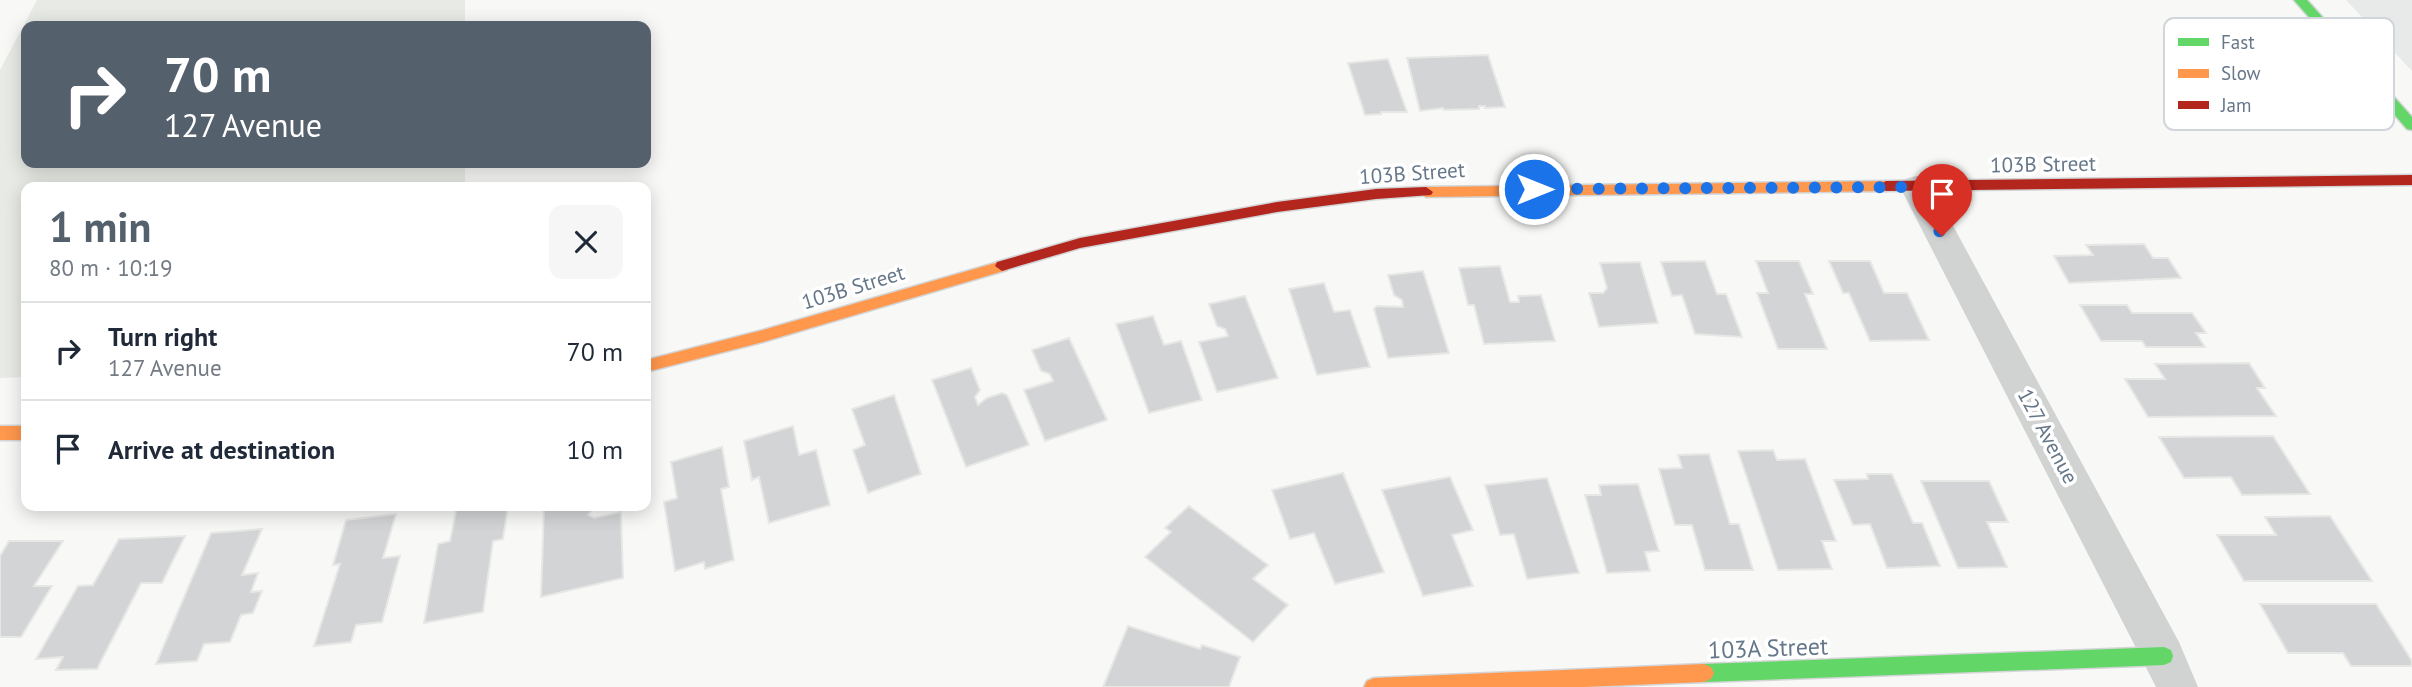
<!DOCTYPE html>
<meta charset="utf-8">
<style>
:root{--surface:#fff;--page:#f6f6f7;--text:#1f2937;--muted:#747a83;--line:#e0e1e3;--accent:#55606d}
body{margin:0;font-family:"PT Sans",sans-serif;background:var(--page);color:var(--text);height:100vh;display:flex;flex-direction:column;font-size:26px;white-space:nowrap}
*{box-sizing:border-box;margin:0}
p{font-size:23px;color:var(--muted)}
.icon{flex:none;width:38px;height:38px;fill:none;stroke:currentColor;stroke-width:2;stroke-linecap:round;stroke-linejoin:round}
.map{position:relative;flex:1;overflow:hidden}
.panel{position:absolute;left:21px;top:182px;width:630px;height:329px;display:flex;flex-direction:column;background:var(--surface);border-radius:14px;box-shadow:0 4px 18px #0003}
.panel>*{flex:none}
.guide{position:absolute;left:21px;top:21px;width:630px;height:147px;border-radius:14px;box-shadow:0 4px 18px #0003;background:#55606d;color:#fff;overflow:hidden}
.pin{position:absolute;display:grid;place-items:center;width:60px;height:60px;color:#fff;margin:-72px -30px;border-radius:50% 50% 50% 0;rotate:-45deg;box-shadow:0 0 7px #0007}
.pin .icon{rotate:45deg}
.me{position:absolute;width:77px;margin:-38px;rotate:90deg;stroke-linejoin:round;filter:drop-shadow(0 0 5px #0008)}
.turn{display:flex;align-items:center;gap:24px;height:147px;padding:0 28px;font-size:32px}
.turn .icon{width:91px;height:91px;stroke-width:2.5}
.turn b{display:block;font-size:49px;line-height:60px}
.round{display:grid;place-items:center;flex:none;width:74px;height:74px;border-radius:14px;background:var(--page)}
.summary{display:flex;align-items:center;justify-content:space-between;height:119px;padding:0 28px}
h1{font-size:42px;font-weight:700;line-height:52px;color:var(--accent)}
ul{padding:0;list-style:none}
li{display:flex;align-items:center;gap:21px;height:98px;padding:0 28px;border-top:2px solid var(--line)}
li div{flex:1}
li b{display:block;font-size:26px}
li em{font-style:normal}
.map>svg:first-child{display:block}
.built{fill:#e8eae9}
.green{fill:#e8ebe5}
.building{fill:#d3d4d5;stroke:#e7e7e6;stroke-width:2}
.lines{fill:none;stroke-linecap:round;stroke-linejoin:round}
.fast-casing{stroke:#d3d5d6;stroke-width:3}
.slow-casing{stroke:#d3d5d6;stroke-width:3}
.jam-casing{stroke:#d3d5d6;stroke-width:3}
.street{fill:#d1d3d3;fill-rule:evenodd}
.fast{fill:#63d668;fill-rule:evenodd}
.slow{fill:#ff974d;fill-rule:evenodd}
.jam{fill:#b3261e;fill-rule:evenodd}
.route{stroke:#1a73e8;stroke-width:12;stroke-dasharray:0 21.6}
.labels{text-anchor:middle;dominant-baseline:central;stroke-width:7;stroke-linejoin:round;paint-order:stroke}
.street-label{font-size:21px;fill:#657789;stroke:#fff}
.near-street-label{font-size:24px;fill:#657789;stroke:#fff}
.key{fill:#fff;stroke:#d1d6dc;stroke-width:2}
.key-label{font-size:19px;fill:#657789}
</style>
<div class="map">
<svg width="2412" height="687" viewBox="0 0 2412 687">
<rect width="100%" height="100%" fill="#f8f8f7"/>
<!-- built -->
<path class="built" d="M2346,0H2412V71Z"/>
<!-- green -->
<path class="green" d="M37,0H465V26H26V163H465V187H26V377L0,378V70Z"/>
<!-- building -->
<path class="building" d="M1488,55L1505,107L1485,108V106H1479V109L1444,110L1443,108L1420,111L1407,58Z
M1388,59L1407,112H1381V114L1365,115L1348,63Z
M2144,244L2153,258H2168L2181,278L2069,283L2054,256L2093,255L2086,245Z
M1705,261L1717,294H1726L1742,337L1695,334L1682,295L1672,296L1661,262Z
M1756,261H1799L1813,294H1805L1827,349H1778L1757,293H1768Z
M1829,261H1870L1884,293H1907L1929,340L1870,341L1849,293H1843Z
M1640,262L1658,323L1599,327L1589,293H1603L1607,288L1600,263Z
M1500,266L1510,302H1519L1518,296L1541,295L1555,341L1484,344L1474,305H1468L1459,268Z
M1423,271L1449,353L1388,358L1374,309L1377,306L1403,307L1402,300L1394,295L1388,275Z
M1324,283L1334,312L1350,310L1370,367L1317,375L1289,289Z
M1245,296L1278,378L1217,392L1199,342L1228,336L1225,329L1217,326L1209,304Z
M2080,305H2127L2132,313H2192L2206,333H2196L2205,347H2146L2142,341H2101Z
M1153,316L1164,345L1181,341L1202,400L1149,413L1116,324Z
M1069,338L1107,420L1045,441L1024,390L1053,381L1050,374L1041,371L1032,350Z
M2249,363L2265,388H2257L2276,416L2148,417L2125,379H2165L2155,364Z
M971,368L980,390L975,397L978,405L987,398L1002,393L1007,395L1029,445L966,467L932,380Z
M894,395L921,474L868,493L853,450L865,445L852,409Z
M793,426L799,455L816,450L830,505L769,523L759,477L752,480L744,441Z
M2273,436L2310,494L2242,495L2231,477L2184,478L2159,437Z
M722,447L729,487L721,489L734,560L705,569L704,562L675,571L664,502L677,498L671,462Z
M1773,450L1777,460L1805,459L1836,541H1822L1832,569L1778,570L1738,451Z
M1709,454L1730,524H1739L1753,570H1705L1692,525H1675L1659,469L1682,468L1678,455Z
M1343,473L1384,572L1335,584L1314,533L1290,539L1272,490Z
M1867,474H1892L1913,523H1922L1940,566L1887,568L1870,524L1853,525L1834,480L1868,479Z
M1450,477L1473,530L1452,535L1473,586L1423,596L1382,490Z
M1547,478L1579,573L1527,579L1514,534L1500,535L1485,485Z
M1921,481H1989L2008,522H1987L2007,567L1958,568Z
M1638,484L1659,551L1645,552L1650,571L1607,573L1585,495H1601L1599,485Z
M457,506H508L503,539L493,541L483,612L424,623L438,544L450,541Z
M544,506H595L588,515L594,518L621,512L623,578L541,597Z
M1189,506L1268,565L1253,579L1288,605L1253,642L1145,557L1171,532L1165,528Z
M396,514L383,558L400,556L382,622L356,625L351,642L314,646L340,564L333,565L346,520Z
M2330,516L2372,581H2244L2217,535H2276L2265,517Z
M262,529L242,575L258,573L251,592L262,591L253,613L241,615L230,642L204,644L197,661L156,664L211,533Z
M185,536L162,583H141L97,669L56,670L63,657L36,659L78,586L93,585L119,539Z
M9,541H63L34,586H52L21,637H0V556Z
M2260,604H2376L2412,661V666H2351L2343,653H2288Z
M1128,626L1200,649L1202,645L1240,657L1229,687H1103Z"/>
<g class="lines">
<defs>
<path id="fast" d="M2294,0H2307L2412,117V130L2407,129Z
M2164,647L2171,650L2173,656L2171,662L2164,665L1704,682L1697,679L1694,673L1697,667L1704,664Z"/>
<path id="slow" d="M1886,181L1893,186L1886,191L1426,197L1419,192L1426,187Z
M1002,261L1009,266L1007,270L763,342L646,372V360L763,330Z
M0,426H26V440H0Z
M1704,664L1711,667L1714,673L1711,679L1704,682L1583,687H1364L1367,681L1374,678Z"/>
<path id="jam" d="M2412,175V185L1886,191L1879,186L1886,181Z
M1426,187L1433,192L1431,195L1376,199L1277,212L1080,248L1002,271L995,266L997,262L1080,238L1277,202L1376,189Z"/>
</defs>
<!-- fast casing -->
<use href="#fast" class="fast-casing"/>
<!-- slow casing -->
<use href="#slow" class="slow-casing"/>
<!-- jam casing -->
<use href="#jam" class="jam-casing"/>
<!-- street -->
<path class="street" d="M1916,176L1927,179L1932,187L2179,642L2198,687H2156L1900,187L1905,179Z"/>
<!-- fast -->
<use href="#fast" class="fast"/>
<!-- slow -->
<use href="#slow" class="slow"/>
<!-- jam -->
<use href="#jam" class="jam"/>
</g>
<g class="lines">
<!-- route -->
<path class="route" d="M1534,189L1916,187L1942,236"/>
</g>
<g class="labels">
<!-- street labels -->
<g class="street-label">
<text transform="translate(2043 164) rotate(-1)">103B Street</text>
<text transform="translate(1412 173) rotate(-4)">103B Street</text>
<text transform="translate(853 287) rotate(-17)">103B Street</text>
<text transform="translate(2048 436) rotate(62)">127 Avenue</text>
</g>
<!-- near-street labels -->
<g class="near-street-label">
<text transform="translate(1768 648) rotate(-2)">103A Street</text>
</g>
</g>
<!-- legend -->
<rect x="2164" y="18" width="230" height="112" rx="10" class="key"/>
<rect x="2178" y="38" width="31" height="8" fill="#63d668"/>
<rect x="2178" y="69" width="31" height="9" fill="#ff974d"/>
<rect x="2178" y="101" width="31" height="8" fill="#b3261e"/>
<g class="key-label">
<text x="2221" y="49">Fast</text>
<text x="2221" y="80">Slow</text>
<text x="2221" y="112">Jam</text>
</g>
</svg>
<div class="pin" style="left:1942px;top:236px;background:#d93025"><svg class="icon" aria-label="arrive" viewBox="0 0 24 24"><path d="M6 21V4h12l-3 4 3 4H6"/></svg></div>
<svg class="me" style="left:1534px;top:189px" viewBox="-20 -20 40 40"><circle r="17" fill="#1a73e8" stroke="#fff" stroke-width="3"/><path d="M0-11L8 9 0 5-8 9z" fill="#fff"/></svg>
<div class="guide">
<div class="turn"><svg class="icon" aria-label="right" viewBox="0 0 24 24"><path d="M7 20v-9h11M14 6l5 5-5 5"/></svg><div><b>70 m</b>127 Avenue</div></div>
</div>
<section class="panel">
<div class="summary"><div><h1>1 min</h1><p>80 m · 10:19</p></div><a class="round"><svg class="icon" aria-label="close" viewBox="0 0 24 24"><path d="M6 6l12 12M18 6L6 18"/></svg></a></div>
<ul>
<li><svg class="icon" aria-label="right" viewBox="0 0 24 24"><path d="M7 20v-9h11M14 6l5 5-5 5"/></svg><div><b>Turn right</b><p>127 Avenue</p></div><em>70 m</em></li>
<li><svg class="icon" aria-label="arrive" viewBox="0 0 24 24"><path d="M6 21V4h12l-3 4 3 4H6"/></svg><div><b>Arrive at destination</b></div><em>10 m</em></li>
</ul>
</section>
</div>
